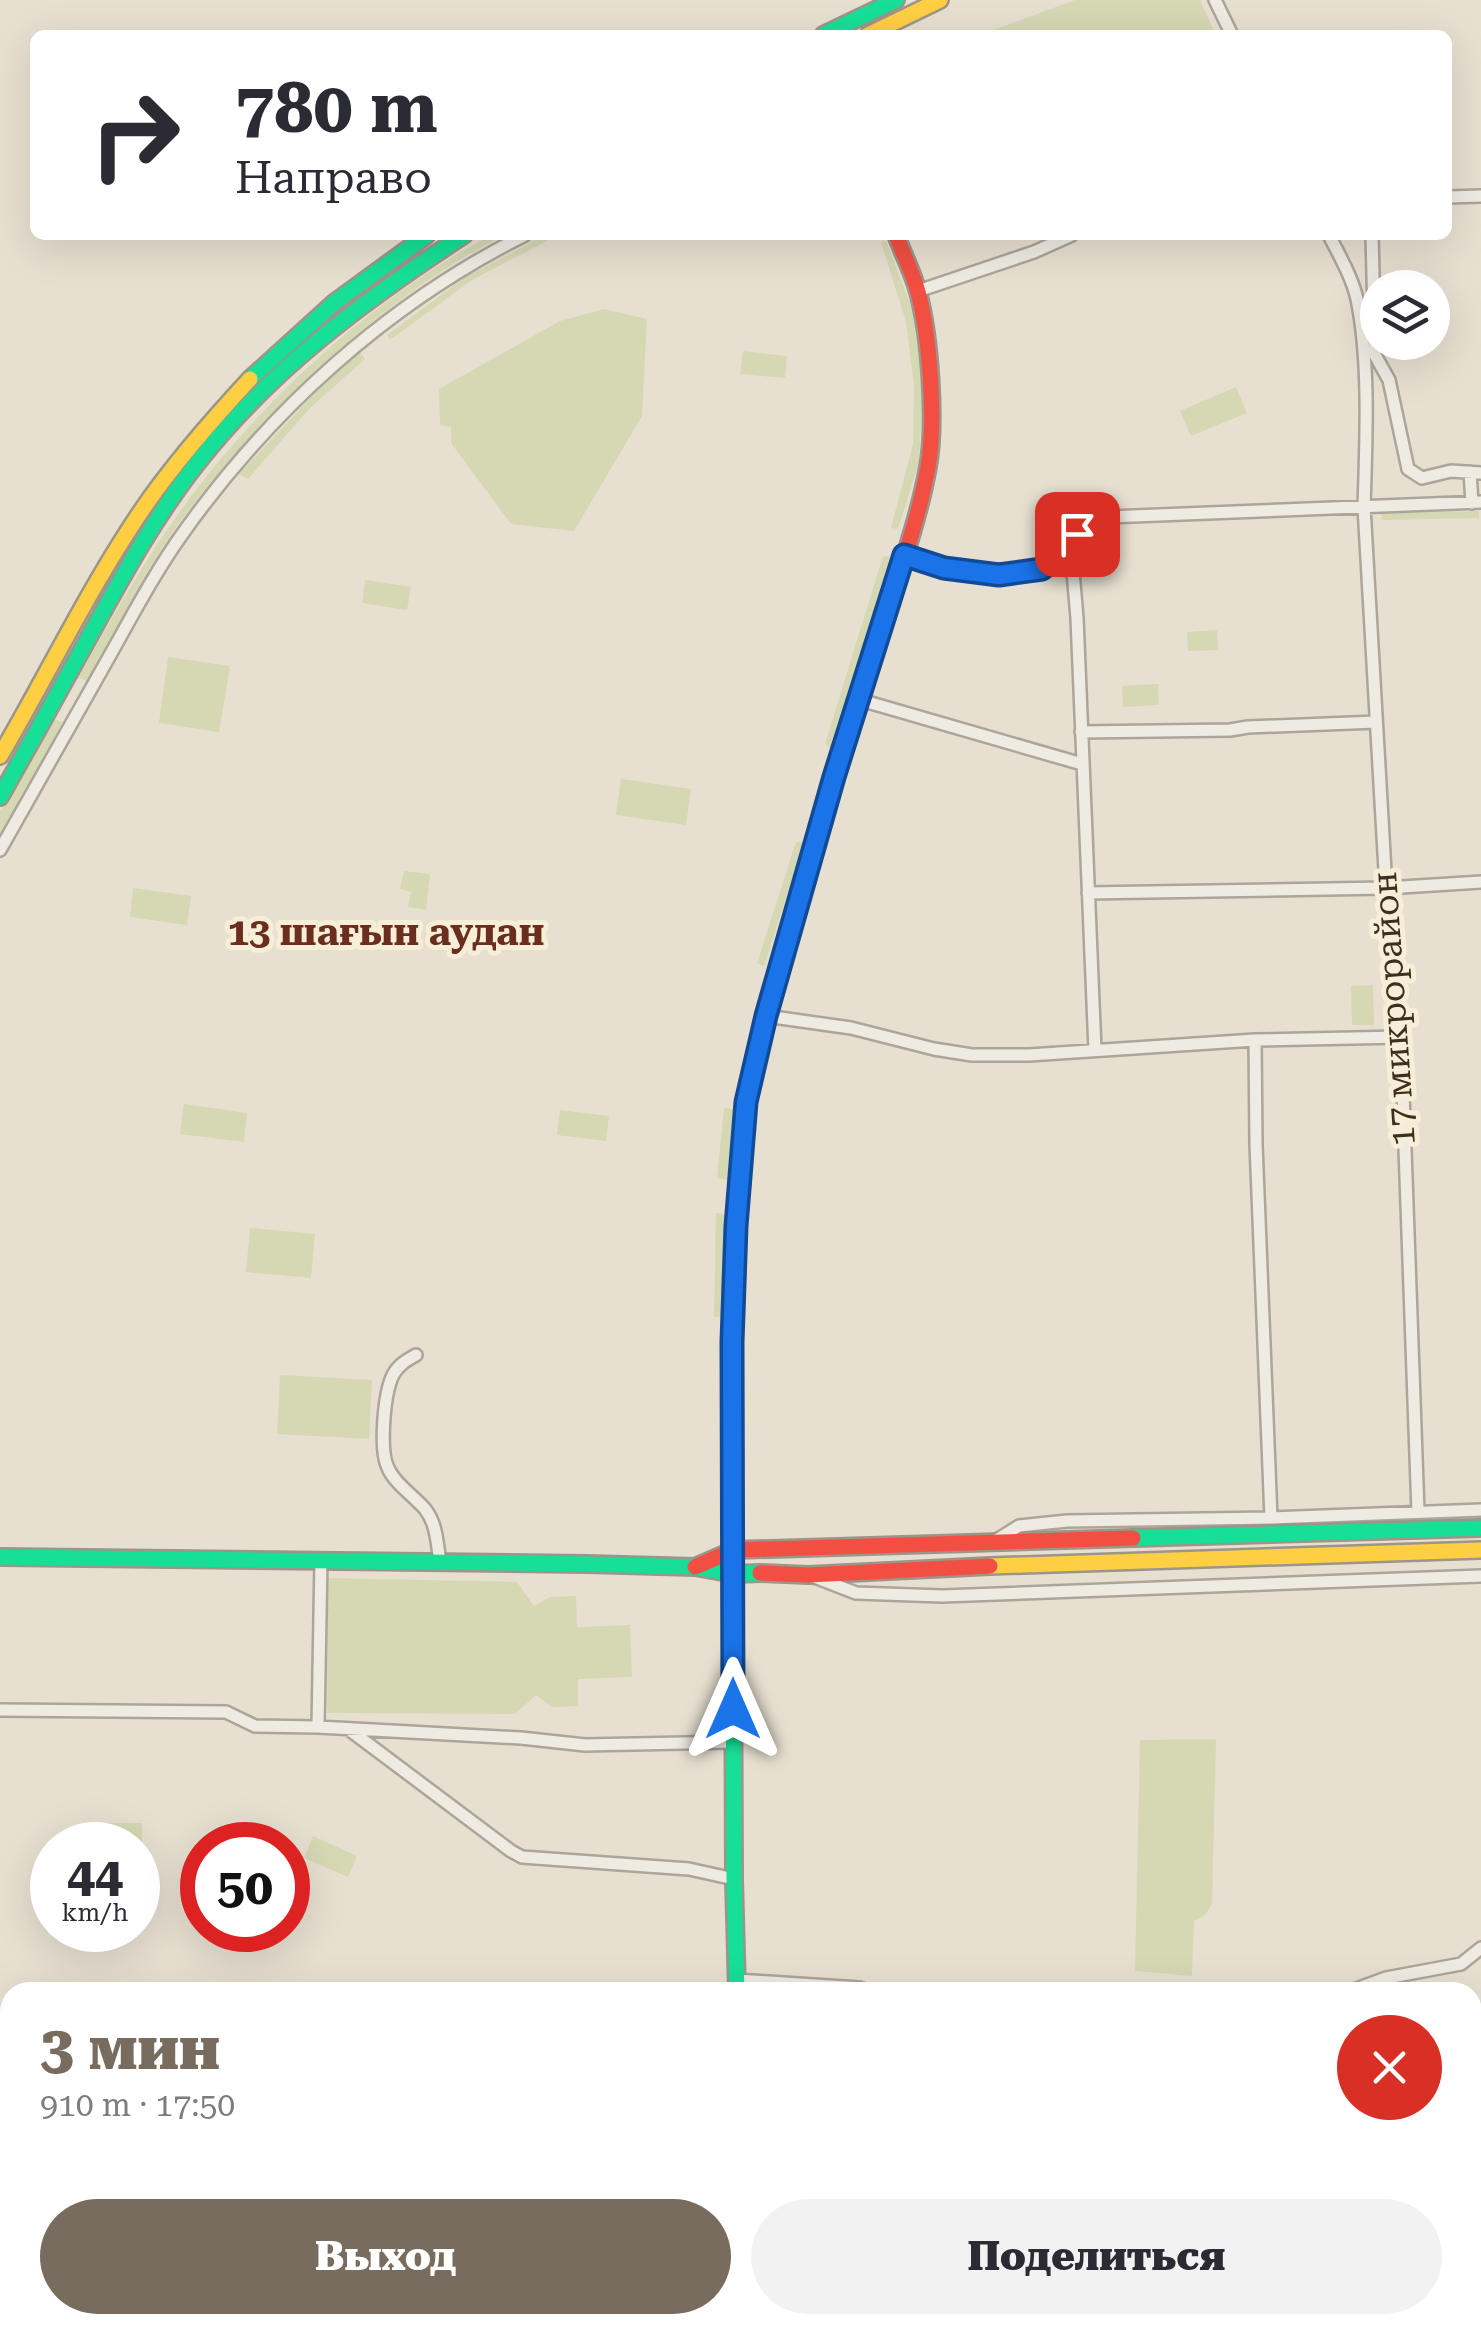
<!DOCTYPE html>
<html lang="ru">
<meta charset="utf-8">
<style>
:root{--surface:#fff;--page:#f2f2f3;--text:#2b2b33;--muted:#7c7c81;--accent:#786c5e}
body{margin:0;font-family:"Roboto Serif",serif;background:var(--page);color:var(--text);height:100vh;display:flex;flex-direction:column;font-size:38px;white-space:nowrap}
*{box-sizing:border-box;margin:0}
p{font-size:32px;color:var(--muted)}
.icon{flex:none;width:55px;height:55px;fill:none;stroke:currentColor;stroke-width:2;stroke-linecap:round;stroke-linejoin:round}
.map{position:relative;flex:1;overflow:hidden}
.drawer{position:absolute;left:0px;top:1982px;width:1482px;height:352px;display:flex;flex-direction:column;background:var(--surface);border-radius:30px 30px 0 0;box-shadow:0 10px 40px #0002}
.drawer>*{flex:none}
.banner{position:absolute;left:30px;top:30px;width:1422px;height:210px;border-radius:15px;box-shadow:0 10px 40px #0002;background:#fff;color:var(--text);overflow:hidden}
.controls{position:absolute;left:1360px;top:270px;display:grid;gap:20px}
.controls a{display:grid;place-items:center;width:90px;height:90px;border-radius:50%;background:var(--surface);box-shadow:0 10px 40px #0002;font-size:50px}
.speed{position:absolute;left:30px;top:1822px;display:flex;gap:20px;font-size:50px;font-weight:700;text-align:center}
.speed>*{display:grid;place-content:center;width:130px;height:130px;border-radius:50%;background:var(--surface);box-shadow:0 10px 40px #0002;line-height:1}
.speed small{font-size:25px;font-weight:400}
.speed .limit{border:15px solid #d22;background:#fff;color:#111}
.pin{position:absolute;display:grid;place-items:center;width:85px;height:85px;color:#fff;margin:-42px;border-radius:20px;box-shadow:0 5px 15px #0006}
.me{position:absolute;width:110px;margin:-55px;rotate:0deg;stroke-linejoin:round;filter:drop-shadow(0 0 8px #0008)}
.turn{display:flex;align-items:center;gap:35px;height:210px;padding:0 40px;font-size:45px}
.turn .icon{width:130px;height:130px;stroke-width:2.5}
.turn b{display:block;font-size:70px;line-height:85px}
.round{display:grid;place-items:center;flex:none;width:105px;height:105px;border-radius:52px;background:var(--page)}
.headline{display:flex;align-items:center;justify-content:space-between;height:170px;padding:0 40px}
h1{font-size:60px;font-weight:800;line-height:75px;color:var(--accent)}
.button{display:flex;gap:20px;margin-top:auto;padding:20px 40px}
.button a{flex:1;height:115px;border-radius:60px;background:var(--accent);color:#fff;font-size:40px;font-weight:800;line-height:115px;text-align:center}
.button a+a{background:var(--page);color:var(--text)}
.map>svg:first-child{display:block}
.green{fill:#d6d7b3}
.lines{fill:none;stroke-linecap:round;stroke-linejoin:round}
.street-casing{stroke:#ada599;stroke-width:16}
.fast-casing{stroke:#9c958a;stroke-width:20}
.slow-casing{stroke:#9c958a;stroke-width:20}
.jam-casing{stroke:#9c958a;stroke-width:20}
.street{stroke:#efebe3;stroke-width:11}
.fast{stroke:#16e098;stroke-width:15}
.slow{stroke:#ffcf43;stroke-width:15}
.jam{stroke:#f24e42;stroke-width:15}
.route-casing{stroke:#114b97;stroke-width:25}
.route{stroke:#1a73e8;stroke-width:18}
.labels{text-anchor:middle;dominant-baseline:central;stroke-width:10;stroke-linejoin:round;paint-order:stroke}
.street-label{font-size:35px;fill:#3d2e20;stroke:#f7eed8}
.neighbourhood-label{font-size:38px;font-weight:bold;fill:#6b2e1e;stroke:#f7eed8}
</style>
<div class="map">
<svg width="1481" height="2333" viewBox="0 0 1481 2333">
<rect width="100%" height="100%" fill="#e7e0d1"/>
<!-- green -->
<path class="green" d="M1075,0H1200L1216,35H980Z
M491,235H504C406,286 322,358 248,440C214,477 181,517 154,561C130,600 110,641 87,681L78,678C117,609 156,539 206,477C284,380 381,294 491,235Z
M545,235H558L472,280L390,340L387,335L464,278Z
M886,241L912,308L923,386L919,462L898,529L891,528L913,444L914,384L906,322L881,242Z
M604,309L647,319L642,416L574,531L511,524L451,443V427L440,425L439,389L560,321Z
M359,351L365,359L309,409L248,479L239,474L316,392Z
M743,351L787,356L785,378L740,374Z
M1236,387L1247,413L1191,436L1180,411Z
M1479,511V518L1382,520L1381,513Z
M883,556L890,557L831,748L825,744Z
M365,580L411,587L407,610L362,603Z
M1217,630L1218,650L1188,651L1187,632Z
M168,657L230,666L219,732L159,723Z
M1158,684L1159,705L1123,707L1122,686Z
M53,719L62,722L53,742L0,836V811Z
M621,779L691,789L686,825L616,815Z
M796,842L804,843L764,966L757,963Z
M404,871L430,874L426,910L408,907L411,892L400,889Z
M133,888L191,896L187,925L130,917Z
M1373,985L1374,1025H1352L1351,986Z
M184,1104L247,1113L244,1142L180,1134Z
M724,1108L734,1109L727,1180L717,1178Z
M560,1110L609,1116L606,1141L557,1135Z
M716,1213L726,1214L723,1317H714Z
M250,1228L315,1234L311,1278L246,1272Z
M280,1375L372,1380L369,1439L277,1434Z
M328,1578L517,1582L534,1606L550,1597L576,1596L577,1627L630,1625L632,1677L578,1679V1706L552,1707L536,1695L515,1714L327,1713Z
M1216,1739L1212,1904L1205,1915L1194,1921L1192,1976L1135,1971L1140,1740Z
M92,1823H142V1845H92Z
M313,1836L357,1856L348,1877L304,1858Z
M147,1985L243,1986L256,1992H135Z"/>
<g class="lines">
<defs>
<path id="street" d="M1215,0L1232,35
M1448,197L1481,196
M1329,235C1339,255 1352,277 1357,299C1370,363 1366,441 1364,507L1386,888L1401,1037L1418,1512
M1372,235L1375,355L1389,380L1408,469L1422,478L1451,471L1481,473
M918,291L1034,252L1072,235
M1470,472L1472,503
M1071,549L1077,618L1095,1050
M905,555L944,567L999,575L1042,569L1071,549L1083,518L1481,502
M857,699L1082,764
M1081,732L1230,730L1248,727L1376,722
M0,850C36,786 72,722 109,657C132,616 155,572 183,533C271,409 389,303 525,235
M1088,893L1386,888L1481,882
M766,1016L851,1028L934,1049L972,1055H1029L1255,1040L1401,1037
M1255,1040L1256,1144L1271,1518
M416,1355C407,1360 398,1365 393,1375C384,1393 379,1450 388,1468C395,1484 414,1496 425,1509C437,1524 437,1544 440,1562
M995,1541L1019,1526L1067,1521L1271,1518L1481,1510
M321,1560L318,1727L521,1738L585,1745L733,1742
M812,1576L856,1593L942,1596L1481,1576
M0,1710L226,1712L255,1726L318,1727
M351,1731L511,1851L522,1857L689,1869L734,1879
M737,1980L860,1988L869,1992
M1348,1992L1386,1978L1461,1964L1481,1948
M0,2130L10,2135
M214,2333V2325"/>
<path id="fast" d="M823,35L896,0
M250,379L335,302L427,235
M0,797C30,744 60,690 89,637C122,577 155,516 198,462C271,369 366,299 464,235
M1133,1538L1481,1528
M0,1557L587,1564L695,1567L734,1574L760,1573
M737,1992L734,1879L732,1342L736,1226L746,1101L766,1016L834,777L881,629
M732,2325V2333"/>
<path id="slow" d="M868,35L940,0
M0,756C48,674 89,588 142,510C174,463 211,421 250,379
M990,1566L1481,1550"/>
<path id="jam" d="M881,629C898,576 918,522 928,467C936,422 930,337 918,292C913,273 903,254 896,235
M695,1567L734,1550L1133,1538
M760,1573L808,1575L990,1566"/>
</defs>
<!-- street casing -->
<use href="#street" class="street-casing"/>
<!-- fast casing -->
<use href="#fast" class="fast-casing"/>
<!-- slow casing -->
<use href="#slow" class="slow-casing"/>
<!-- jam casing -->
<use href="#jam" class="jam-casing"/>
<!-- street -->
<use href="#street" class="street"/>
<!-- fast -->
<use href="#fast" class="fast"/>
<!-- slow -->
<use href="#slow" class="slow"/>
<!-- jam -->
<use href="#jam" class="jam"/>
</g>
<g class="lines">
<defs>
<path id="route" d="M733,1709L732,1342L736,1226L746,1102L766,1016L834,777L904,555L944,568L999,575L1042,569L1071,548L1077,534"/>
</defs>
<!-- route casing -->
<use href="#route" class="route-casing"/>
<!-- route -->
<use href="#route" class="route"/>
</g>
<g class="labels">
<!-- street labels -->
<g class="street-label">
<text transform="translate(1394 1009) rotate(-94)">17 микрорайон</text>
</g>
<!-- neighbourhood labels -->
<g class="neighbourhood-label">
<text x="386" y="932">13 шағын аудан</text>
</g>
</g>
</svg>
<div class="controls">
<a><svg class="icon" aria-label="layers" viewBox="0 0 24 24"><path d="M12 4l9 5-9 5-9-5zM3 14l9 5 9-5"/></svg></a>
</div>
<div class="speed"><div>44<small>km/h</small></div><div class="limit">50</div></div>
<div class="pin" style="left:1077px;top:534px;background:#d93025"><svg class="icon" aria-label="arrive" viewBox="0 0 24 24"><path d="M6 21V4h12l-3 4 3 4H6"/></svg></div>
<svg class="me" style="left:733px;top:1709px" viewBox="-20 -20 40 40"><path d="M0-17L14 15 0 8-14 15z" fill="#1a73e8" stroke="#fff" stroke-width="4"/></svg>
<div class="banner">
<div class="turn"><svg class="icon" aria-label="right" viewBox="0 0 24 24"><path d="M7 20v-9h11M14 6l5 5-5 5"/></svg><div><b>780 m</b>Направо</div></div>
</div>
<section class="drawer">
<div class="headline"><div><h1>3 мин</h1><p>910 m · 17:50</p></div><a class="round" style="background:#d93025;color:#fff"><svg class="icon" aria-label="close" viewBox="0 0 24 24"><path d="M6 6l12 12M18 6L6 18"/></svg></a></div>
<div class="button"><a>Выход</a><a>Поделиться</a></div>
</section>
</div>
